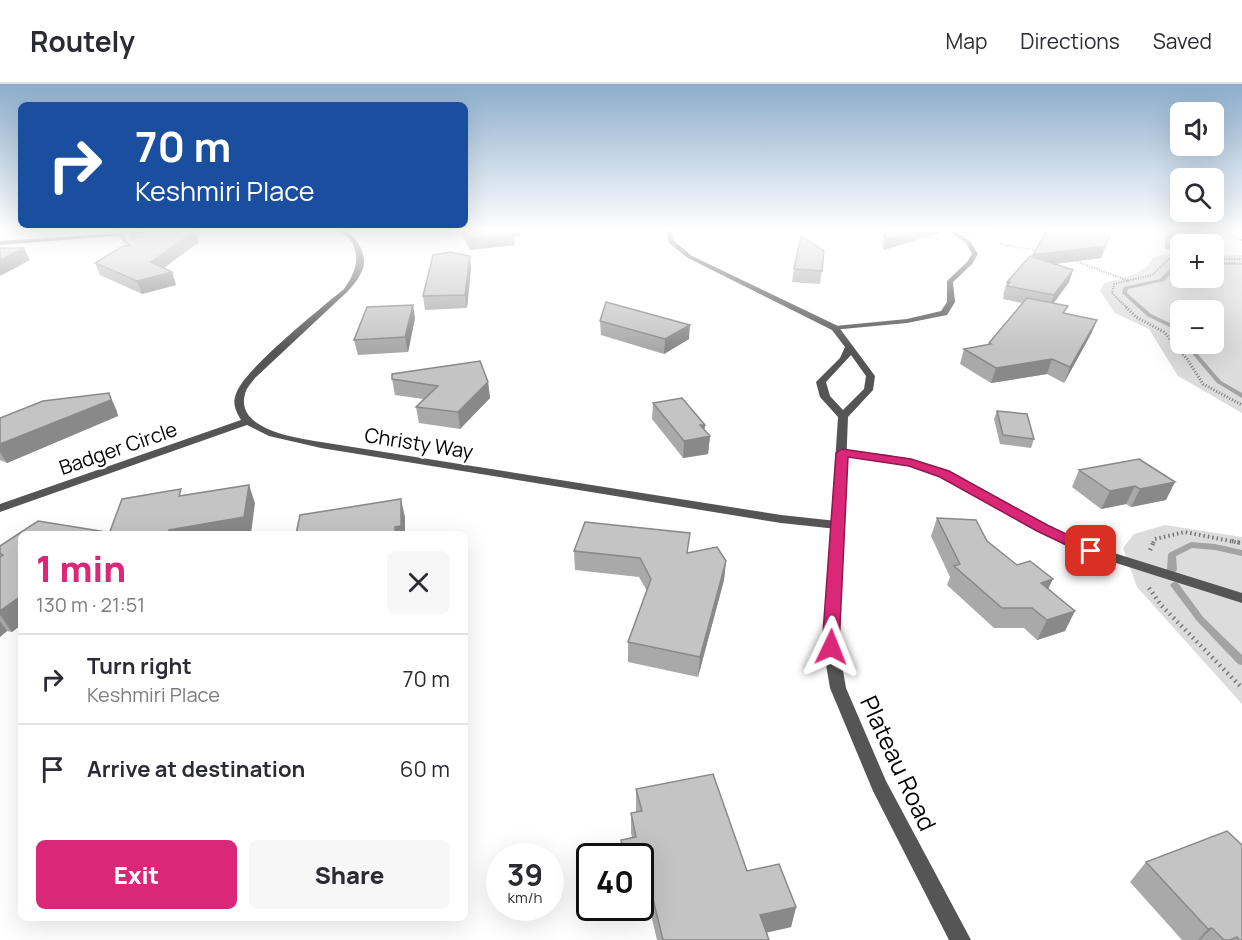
<!DOCTYPE html>
<meta charset="utf-8">
<style>
:root{--surface:#fff;--page:#f7f7f7;--text:#2b2b33;--muted:#7c7c81;--line:#e1e1e2;--accent:#db2777}
body{margin:0;font-family:Manrope,sans-serif;background:var(--page);color:var(--text);height:100vh;display:flex;flex-direction:column;font-size:22px;white-space:nowrap}
*{box-sizing:border-box;margin:0}
p{font-size:20px;color:var(--muted)}
.icon{flex:none;width:33px;height:33px;fill:none;stroke:currentColor;stroke-width:2;stroke-linecap:round;stroke-linejoin:round}
.map{position:relative;flex:1;overflow:hidden}
.drawer{position:absolute;left:18px;top:447px;width:450px;height:390px;display:flex;flex-direction:column;background:var(--surface);border-radius:9px;box-shadow:0 6px 24px #0002}
.drawer>*{flex:none}
.hud{position:absolute;left:18px;top:18px;width:450px;height:126px;border-radius:9px;box-shadow:0 6px 24px #0002;background:#1a4fa0;color:#fff;overflow:hidden}
.controls{position:absolute;left:1170px;top:18px;display:grid;gap:12px}
.controls a{display:grid;place-items:center;width:54px;height:54px;border-radius:9px;background:var(--surface);box-shadow:0 6px 24px #0002;font-size:30px}
.speed{position:absolute;left:486px;top:759px;display:flex;gap:12px;font-size:30px;font-weight:700;text-align:center}
.speed>*{display:grid;place-content:center;width:78px;height:78px;border-radius:50%;background:var(--surface);box-shadow:0 6px 24px #0002;line-height:1}
.speed small{font-size:15px;font-weight:400}
.speed .limit{border:3px solid #111;border-radius:9px;background:#fff;color:#111}
.pin{position:absolute;display:grid;place-items:center;width:51px;height:51px;color:#fff;margin:-26px;border-radius:12px;box-shadow:0 3px 9px #0006}
.me{position:absolute;width:66px;margin:-33px;rotate:2deg;stroke-linejoin:round;filter:drop-shadow(0 0 4px #0008)}
.turn{display:flex;align-items:center;gap:21px;height:126px;padding:0 18px;font-size:27px}
.turn .icon{width:78px;height:78px;stroke-width:2.5}
.turn b{display:block;font-size:42px;line-height:51px}
.round{display:grid;place-items:center;flex:none;width:63px;height:63px;border-radius:9px;background:var(--page)}
.summary{display:flex;align-items:center;justify-content:space-between;height:102px;padding:0 18px}
h1{font-size:36px;font-weight:800;line-height:45px;color:var(--accent)}
.cta{display:flex;gap:12px;margin-top:auto;padding:12px 18px}
.cta a{flex:1;height:69px;border-radius:9px;background:var(--accent);color:#fff;font-size:24px;font-weight:800;line-height:69px;text-align:center}
.cta a+a{background:var(--page);color:var(--text)}
ul{padding:0;list-style:none}
li{display:flex;align-items:center;gap:18px;height:90px;padding:0 18px;border-top:2px solid var(--line)}
li div{flex:1}
li b{display:block;font-size:22px}
li em{font-style:normal}
header{display:flex;align-items:center;gap:36px;box-sizing:border-box;height:84px;padding:0 30px;background:var(--surface);border-bottom:2px solid var(--line)}
header strong{font-size:28px}
nav{display:flex;gap:33px;margin-inline-start:auto;font-size:21px}
.map>svg:first-child{display:block}
.green{fill:#dcdcdc;fill-rule:evenodd}
.lines{fill:none;stroke-linecap:round;stroke-linejoin:round}
.stream{fill:#a3a3a3;fill-rule:evenodd}
.path-far3{stroke:#777;stroke-width:2;stroke-dasharray:1 1.5;stroke-linecap:butt}
.path-far2{stroke:#777;stroke-width:3;stroke-dasharray:1 2;stroke-linecap:butt}
.path-far1{stroke:#777;stroke-width:4;stroke-dasharray:1.5 3;stroke-linecap:butt}
.path{stroke:#777;stroke-width:4.5;stroke-dasharray:1.5 4;stroke-linecap:butt}
.minor{fill:#555;fill-rule:evenodd}
.tertiary{fill:#555;fill-rule:evenodd}
.wall{fill:#a9a9a9}
.shaded-wall{fill:#898989}
.building{fill:#c4c4c4;stroke:#898989;stroke-width:1.5}
.route{fill:#db2777;stroke:#8e194d;stroke-width:1.5}
.labels{text-anchor:middle;dominant-baseline:central;stroke-width:5;stroke-linejoin:round;paint-order:stroke}
.street-label{font-size:20px;fill:#000;stroke:#fff}
.near-street-label{font-size:24px;fill:#000;stroke:#fff}
</style>
<header>
<strong>Routely</strong>
<nav><a>Map</a><a>Directions</a><a>Saved</a></nav>
</header>
<div class="map">
<svg width="1242" height="856" viewBox="0 0 1242 856">
<rect width="100%" height="100%" fill="#fff"/>
<!-- green -->
<path class="green" d="M1162,171H1180V194H1214V172L1242,171V329L1178,292L1149,245L1115,229L1100,207L1104,199C1120,194 1146,191 1153,173ZM1214,226V260H1180V226Z
M1165,441L1242,453V620L1137,503L1123,464L1134,450Z"/>
<g class="lines">
<!-- stream -->
<path class="stream" d="M1178,177H1180V180L1164,197L1128,205L1127,209L1151,230L1180,244V248L1147,232L1122,209L1124,203L1160,195Z
M1214,178L1242,179V181L1214,180Z
M1184,260H1189L1221,297L1242,309V314L1217,299Z
M1191,458L1215,460L1242,466V472L1215,466L1192,464L1176,472L1177,486L1175,488H1169L1167,486L1168,471L1169,469Z
M1175,498L1178,499L1203,533L1242,571V581L1238,580L1197,537L1170,501L1172,499Z"/>
<!-- path-far3 -->
<path class="path-far3" d="M868,146L891,149
M1224,146L1234,154L1242,156
M919,153L939,155
M1000,160L1040,167
M1214,175H1242
M1073,176L1129,197
M1127,224L1112,209L1114,200L1152,191L1170,174L1180,173"/>
<!-- path-far2 -->
<path class="path-far2" d="M1126,223L1136,233L1164,248L1187,275L1203,300L1242,321"/>
<!-- path-far1 -->
<path class="path-far1" d="M1153,459L1155,455L1185,448L1240,459"/>
<!-- path -->
<path class="path" d="M1232,457L1242,459
M1150,466L1154,457
M1149,504L1161,521L1242,604"/>
<!-- minor -->
<path class="minor" d="M168,146H189L0,161V157Z
M338,146C352,145 364,164 364,177C364,189 355,199 348,207L255,294C251,299 246,305 245,310C235,346 298,354 321,358L781,431L837,437L843,441L837,445L781,439L321,364L269,352L247,341L0,428V420L241,336C236,327 232,320 236,310C243,286 321,224 344,205C355,189 362,173 350,155C347,152 341,149 338,146Z
M947,146H994L991,148L958,149L970,157L978,170L972,180L953,198L955,218L947,231L907,239L832,246L831,244L835,242L907,235L941,227L947,218V197L967,178L972,170L966,159Z
M842,366L889,371L932,382L965,396L1082,459L1242,509V519L1072,465L957,400L924,386L889,377L838,371L837,369L838,367Z"/>
<!-- tertiary -->
<path class="tertiary" d="M665,146H671L674,157L692,172L838,242L875,292L873,306L848,333L839,563L846,604L886,697L971,856H949L873,707L830,604L823,563L838,333L820,313L816,298L840,274L845,263L832,246L688,174L669,159ZM851,271L866,292L864,305L843,326L830,312L826,298Z"/>
</g>
<!-- wall -->
<path class="wall" d="M114,146H135H133L135,154L195,147L199,158L164,184L172,188L176,201L142,210L100,191L95,179L126,162L120,154L117,147H115Z
M459,146H520V152L514,153L515,161L470,166Z
M1166,146H1198L1199,157L1197,160H1180V167L1165,165Z
M945,147L884,166L882,162L884,151Z
M1033,171L1101,174L1054,180L1073,186L1069,198L1054,219L1065,229L1097,236L1091,250L1064,299L1047,290L991,299L960,280L964,265L989,261L1022,219L1003,215L1004,211H1003L1007,198L1032,173Z
M471,184L467,224L425,226L423,212Z
M794,185L822,187L820,200L792,198Z
M415,234L408,268L358,271L354,256Z
M600,237L689,255L664,270L601,251Z
M392,295L488,298L490,314L460,345L419,339L416,323L423,315L395,311Z
M653,319L705,341L704,346L710,352L708,370L683,374L652,335Z
M116,325L118,332L7,379L0,376V334Z
M997,327L1034,355L1031,364L1000,360L994,335Z
M1139,375L1166,416L1131,423L1126,420L1101,425L1072,403L1079,386Z
M937,434L987,457L1017,481L1048,505L1065,547L1037,556L1024,544H994L947,501L950,493L931,452Z
M21,450V541L12,548L7,547L0,553V462Z
M574,467L689,469L726,477L724,496L698,593L628,578V558L647,507L639,493L575,486Z
M636,705L796,823L791,843L767,848L769,856H657L648,818L640,772H621V756L632,753L631,749V729L636,728Z
M1146,778L1242,856H1182L1130,798Z"/>
<!-- shaded-wall -->
<path class="shaded-wall" d="M117,146H135H133L135,153L136,168Z
M508,146H520V152L514,153L515,161L470,166L468,154Z
M916,146H946L945,147L884,166L886,155Z
M195,147L199,158L155,190L151,178Z
M1106,162L1101,174L1029,183L1033,171Z
M24,164L30,176L0,192V176Z
M470,172L471,184L467,224L465,211Z
M1073,186L1069,198L1049,225L1054,211Z
M172,188L176,201L142,210L137,197Z
M413,221L415,234L408,268L405,253Z
M1097,236L1091,250L1064,299L1070,283Z
M690,241L689,255L664,270L665,255Z
M1052,275L1047,290L991,299L996,284Z
M488,298L490,314L460,345L458,328Z
M109,309L116,325L118,332L7,379L0,368V360Z
M700,341H705L704,354L710,352L708,370L683,374L684,357Z
M1175,398L1166,416L1131,423L1140,405Z
M249,401L255,419L251,450H167L169,446Z
M1135,402L1126,420L1101,425L1110,407Z
M401,415L405,433V450H395V443Z
M726,477L724,496L698,593L700,573Z
M1053,495L1044,514L1041,499Z
M21,512V541L12,548L0,531V527Z
M1075,527L1065,547L1037,556L1047,536Z
M0,537L7,547L0,553Z
M649,799L648,818L640,820V800Z
M796,823L791,843L756,851L760,831Z
M1212,844L1200,856H1198L1208,845Z"/>
<!-- building -->
<path class="building" d="M118,146H131V156L149,146L195,147L151,178L172,188L137,197L95,179L123,162H130Z
M464,146H511L514,150L468,154Z
M892,146H916L886,155L884,151Z
M1047,146H1111L1106,162L1033,171Z
M1170,146H1198L1199,157L1170,153Z
M801,152L824,167L822,187L794,185Z
M0,164H24L0,176Z
M451,168L470,172L465,211L423,212L433,171Z
M1030,172L1073,186L1054,211L1007,202L1010,198H1007Z
M1027,214L1068,222L1063,229L1097,236L1070,283L1052,275L996,284L964,265L991,260L989,259Z
M606,218L690,241L665,255L600,237Z
M413,221L405,253L354,256L367,223Z
M480,277L488,298L458,328L416,323L438,302L392,295V290Z
M109,309L111,316L0,360V334L43,317Z
M682,314L705,341H700L710,352L684,357L653,319Z
M997,327L1027,330L1034,355L1003,351Z
M1139,375L1175,398L1140,405L1135,402L1110,407L1079,386Z
M249,401L244,433L169,446L167,450H109L122,415L181,405L179,412Z
M401,415V442L395,443V450H296L300,431Z
M937,434L976,436L987,457L1017,481L1030,477L1053,495L1041,499L1075,527L1047,536L1032,524H1002L954,482L960,480Z
M38,437L106,448L103,450H21V512L0,527V473L3,471L0,469V462Z
M585,438L690,449L687,469L717,463L726,477L700,573L628,558L651,495L640,474L574,467Z
M713,690L747,787L779,780L796,823L760,831L769,856H663L649,799L640,800V772H625L621,756L636,753L631,729L642,727L636,705Z
M1227,747L1242,761V856H1239L1237,853L1230,856H1224L1212,844L1208,845L1146,778Z"/>
<!-- sky -->
<linearGradient id="sky" x2="0" y2="1"><stop stop-color="#8cadcc"/><stop offset="0.55" stop-color="#fff"/><stop offset="1" stop-color="#fff" stop-opacity="0"/></linearGradient>
<rect width="1242" height="265" fill="url(#sky)"/>
<!-- route -->
<path class="route" d="M842,365L911,375L949,387L1047,441L1096,464L1098,467L1091,471L1085,470L1037,447L940,393L909,382L848,373L839,563L837,568L831,569L825,568L822,563L836,369Z"/>
<g class="labels">
<!-- street labels -->
<g class="street-label">
<text transform="translate(419 359) rotate(9)">Christy Way</text>
<text transform="translate(118 364) rotate(-19)">Badger Circle</text>
</g>
<!-- near-street labels -->
<g class="near-street-label">
<text transform="translate(899 679) rotate(65)">Plateau Road</text>
</g>
</g>
</svg>
<div class="controls">
<a><svg class="icon" aria-label="sound" viewBox="0 0 24 24"><path d="M4 9h4l5-4v14l-5-4H4zM17 9q2 3 0 6"/></svg></a>
<a><svg class="icon" aria-label="search" viewBox="0 0 24 24"><circle cx="10" cy="10" r="6"/><path d="M15 15l6 6"/></svg></a>
<a>+</a>
<a>−</a>
</div>
<div class="speed"><div>39<small>km/h</small></div><div class="limit">40</div></div>
<div class="pin" style="left:1091px;top:467px;background:#d93025"><svg class="icon" aria-label="arrive" viewBox="0 0 24 24"><path d="M6 21V4h12l-3 4 3 4H6"/></svg></div>
<svg class="me" style="left:831px;top:563px" viewBox="-20 -20 40 40"><path d="M0-17L14 15 0 8-14 15z" fill="#db2777" stroke="#fff" stroke-width="4"/></svg>
<div class="hud">
<div class="turn"><svg class="icon" aria-label="right" viewBox="0 0 24 24"><path d="M7 20v-9h11M14 6l5 5-5 5"/></svg><div><b>70 m</b>Keshmiri Place</div></div>
</div>
<section class="drawer">
<div class="summary"><div><h1>1 min</h1><p>130 m · 21:51</p></div><a class="round"><svg class="icon" aria-label="close" viewBox="0 0 24 24"><path d="M6 6l12 12M18 6L6 18"/></svg></a></div>
<ul>
<li><svg class="icon" aria-label="right" viewBox="0 0 24 24"><path d="M7 20v-9h11M14 6l5 5-5 5"/></svg><div><b>Turn right</b><p>Keshmiri Place</p></div><em>70 m</em></li>
<li><svg class="icon" aria-label="arrive" viewBox="0 0 24 24"><path d="M6 21V4h12l-3 4 3 4H6"/></svg><div><b>Arrive at destination</b></div><em>60 m</em></li>
</ul>
<div class="cta"><a>Exit</a><a>Share</a></div>
</section>
</div>
